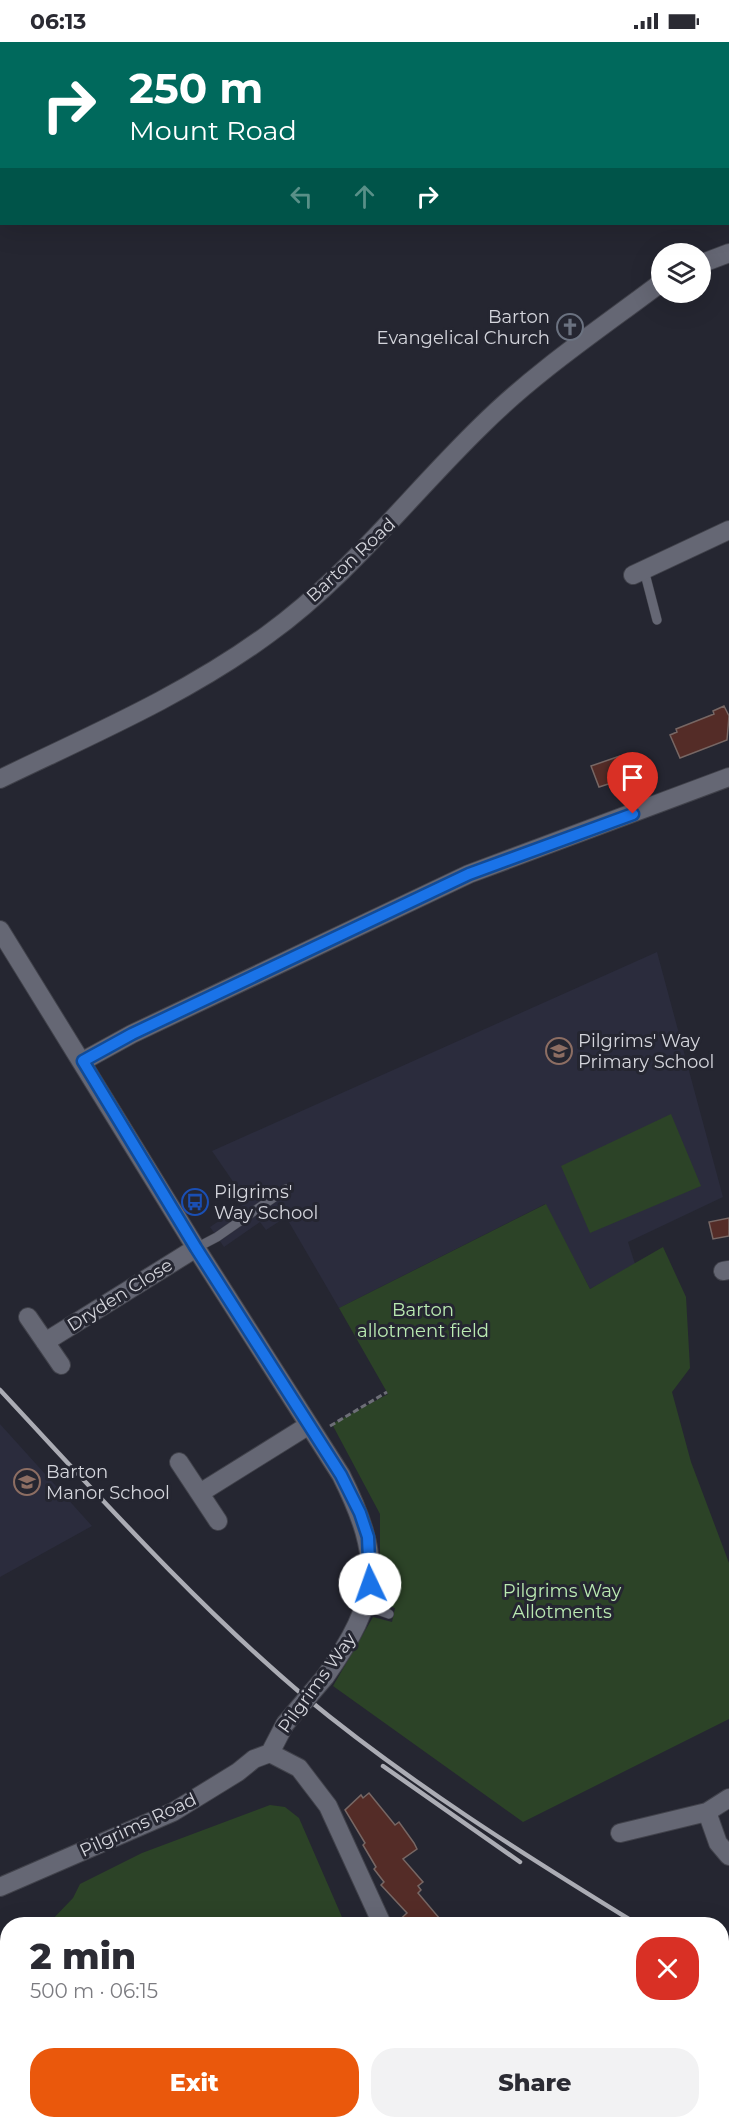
<!DOCTYPE html>
<meta charset="utf-8">
<style>
:root{--surface:#fff;--page:#f2f2f3;--text:#2b2b33;--muted:#7c7c81;--accent:#ea580c}
body{margin:0;font-family:Montserrat,sans-serif;background:var(--page);color:var(--text);height:100vh;display:flex;flex-direction:column;font-size:22px;white-space:nowrap}
*{box-sizing:border-box;margin:0}
p{font-size:20px;color:var(--muted)}
.icon{flex:none;width:33px;height:33px;fill:none;stroke:currentColor;stroke-width:2;stroke-linecap:round;stroke-linejoin:round}
.map{position:relative;flex:1;overflow:hidden}
.sheet{position:absolute;left:0px;top:1875px;width:729px;height:212px;display:flex;flex-direction:column;background:var(--surface);border-radius:24px 24px 0 0;box-shadow:0 6px 24px #0002}
.sheet>*{flex:none}
.banner{position:absolute;left:0px;top:0px;width:729px;height:183px;box-shadow:0 6px 24px #0002;background:#00695c;color:#fff;overflow:hidden}
.fabs{position:absolute;left:651px;top:201px;display:grid;gap:12px}
.fabs a{display:grid;place-items:center;width:60px;height:60px;border-radius:50%;background:var(--surface);box-shadow:0 6px 24px #0002;font-size:30px}
.pin{position:absolute;display:grid;place-items:center;width:51px;height:51px;color:#fff;margin:-62px -26px;border-radius:50% 50% 50% 0;rotate:-45deg;box-shadow:0 0 6px #0007}
.pin .icon{rotate:45deg}
.me{position:absolute;width:66px;margin:-33px;rotate:357deg;stroke-linejoin:round;filter:drop-shadow(0 0 4px #0008)}
.turn{display:flex;align-items:center;gap:21px;height:126px;padding:0 30px;font-size:27px}
.turn .icon{width:78px;height:78px;stroke-width:2.5}
.turn b{display:block;font-size:42px;line-height:51px}
.lanes{display:flex;align-items:center;height:57px;padding:0 30px;background:#0003;justify-content:center;gap:30px;direction:ltr}
.lanes .off{opacity:.35}
.round{display:grid;place-items:center;flex:none;width:63px;height:63px;border-radius:24px;background:var(--page)}
.headline{display:flex;align-items:center;justify-content:space-between;height:102px;padding:0 30px}
h1{font-size:36px;font-weight:800;line-height:45px}
.primary-button{display:flex;gap:12px;margin-top:auto;padding:12px 30px}
.primary-button a{flex:1;height:69px;border-radius:24px;background:var(--accent);color:#fff;font-size:24px;font-weight:800;line-height:69px;text-align:center}
.primary-button a+a{background:var(--page);color:var(--text)}
.status{display:flex;justify-content:space-between;align-items:center;height:42px;padding:0 30px;background:var(--surface);direction:ltr}
.status svg{height:16px;fill:currentColor}
.map>svg:first-child{display:block}
.built{fill:#2b2c3d}
.green{fill:#2c4327}
.building{fill:#542c27;stroke:#776764;stroke-width:1.5}
.lines{fill:none;stroke-linecap:round;stroke-linejoin:round}
.service-casing{stroke:#41424b;stroke-width:10}
.minor-casing{stroke:#41424b;stroke-width:20}
.path{stroke:#6d6e77;stroke-width:3;stroke-dasharray:6 3;stroke-linecap:butt}
.service{stroke:#656774;stroke-width:9}
.minor{stroke:#656774;stroke-width:18}
.rail{stroke:#abacb4;stroke-width:4.5}
.minor-bridge-casing{stroke:#41424b;stroke-width:20;stroke-linecap:butt}
.minor-bridge{stroke:#656774;stroke-width:18}
.route-casing{stroke:#114b97;stroke-width:15}
.route{stroke:#1a73e8;stroke-width:10}
.labels{text-anchor:middle;dominant-baseline:central;stroke-width:6;stroke-linejoin:round;paint-order:stroke}
.poi-label{font-size:18px;fill:#d4d5dc;stroke:#252631;text-anchor:start}
.street-label{font-size:18px;fill:#d4d5dc;stroke:#252631}
.park-label{font-size:18px;fill:#baeab2;stroke:#252631}
</style>
<div class="status"><b>06:13</b><svg viewBox="0 0 49 12"><path d="M0 12V9h3v3zM5 12V6h3v6zM10 12V3h3v9zM15 12V0h3v12zM26 1h20v11H26zM47 4h2v5h-2z"/></svg></div>
<div class="map">
<svg width="729" height="2086" viewBox="0 0 729 2086">
<rect width="100%" height="100%" fill="#252631"/>
<!-- built -->
<path class="built" d="M657,910L723,1155L628,1200L635,1222L590,1247L545,1162L339,1266L286,1175L266,1188L260,1180L224,1205L210,1185L247,1160L212,1109Z
M0,1382L92,1484L0,1535Z"/>
<!-- green -->
<path class="green" d="M671,1072L701,1144L590,1191L561,1124Z
M546,1162L590,1247L663,1205L686,1255L690,1326L672,1350L691,1420L729,1521V1677L523,1780L333,1644L373,1575L392,1580L395,1566L380,1561V1472L332,1382L388,1352L339,1266Z
M270,1763L285,1765L299,1776L345,1882H48L73,1856L80,1842L142,1811Z
M0,1977L7,1991L8,2079H57L61,2086H0Z
M126,2079H463L466,2086H130Z"/>
<!-- building -->
<path class="building" d="M724,664L729,674L727,698L680,716L670,693L677,690L676,687L714,672L713,669Z
M620,714L627,736L599,745L591,724Z
M729,1176V1194L713,1197L709,1180Z
M369,1751L395,1783L399,1780L414,1801L417,1807L403,1817L423,1840L418,1844L421,1848L418,1851L440,1877L433,1882H395L407,1871L381,1843L384,1840L374,1827L376,1825L363,1803L365,1801L345,1768L361,1753L363,1756Z"/>
<g class="lines">
<defs>
<path id="service" d="M644,528L657,578
M196,1206L217,1195L286,1147
M366,1564L389,1572
M475,2079L478,2086"/>
<path id="minor" d="M700,222L729,211
M633,533L729,488
M0,737C91,693 185,653 267,593C349,534 409,454 481,384C535,330 601,286 662,240
M0,888L196,1206L341,1433C384,1519 380,1557 325,1635
M83,1019L132,992L469,832L729,735
M723,1229L729,1228
M28,1275L61,1323
M45,1300L196,1206
M179,1420L218,1479
M200,1451L309,1383
M270,1711L299,1726L328,1764L382,1882
M270,1711L285,1682
M729,1756L707,1770L718,1801L729,1814
M620,1791L707,1770
M0,1845L173,1770L238,1730L254,1717L270,1711
M0,1925L8,1940
M83,2079L88,2086
M642,2079L658,2086"/>
</defs>
<!-- service casing -->
<use href="#service" class="service-casing"/>
<!-- minor casing -->
<use href="#minor" class="minor-casing"/>
<!-- path -->
<path class="path" d="M330,1384L387,1350
M0,1973L8,1967"/>
<!-- service -->
<use href="#service" class="service"/>
<!-- minor -->
<use href="#minor" class="minor"/>
<!-- rail -->
<path class="rail" d="M0,1348C98,1453 194,1561 304,1654C408,1740 523,1812 637,1882
M383,1724L520,1820
M722,1933L729,1937"/>
<defs>
<path id="minor-bridge" d="M285,1682L325,1635"/>
</defs>
<!-- minor-bridge casing -->
<use href="#minor-bridge" class="minor-bridge-casing"/>
<!-- minor-bridge -->
<use href="#minor-bridge" class="minor-bridge"/>
</g>
<g class="lines">
<defs>
<path id="route" d="M370,1542L368,1495L360,1471L341,1433L196,1206L83,1019L132,992L469,832L633,772"/>
</defs>
<!-- route casing -->
<use href="#route" class="route-casing"/>
<!-- route -->
<use href="#route" class="route"/>
</g>
<!-- icons -->
<defs>
<symbol id="church-ring" viewBox="-11 -11 22 22"><circle r="9.5" fill="#252631" stroke="#6b7280" stroke-width="1.5"/><path d="M-1.2-6h2.4v3.5h3.3v2.4h-3.3V6h-2.4V-.1h-3.3v-2.4h3.3Z" fill="#6b7280"/></symbol>
<symbol id="school-ring" viewBox="-11 -11 22 22"><circle r="9.5" fill="#252631" stroke="#8d6e63" stroke-width="1.5"/><path d="M0-5L7-2L0 1L-7-2ZM-4 1L0 2.5L4 1V4Q0 6-4 4Z" fill="#8d6e63"/></symbol>
<symbol id="bus-ring" viewBox="-11 -11 22 22"><circle r="9.5" fill="#252631" stroke="#1a4fb4" stroke-width="1.5"/><path d="M-5-6H5V4H4V6H2V4H-2V6H-4V4H-5ZM-3.5-4V0h7V-4ZM-3.5 1.2v1.5H-2V1.2ZM2 1.2v1.5H3.5V1.2Z" fill="#1a4fb4"/></symbol>
</defs>
<g fill-rule="evenodd">
<use href="#church-ring" x="555" y="270" width="30" height="30"/>
<use href="#school-ring" x="544" y="994" width="30" height="30"/>
<use href="#bus-ring" x="180" y="1145" width="30" height="30"/>
<use href="#school-ring" x="12" y="1425" width="30" height="30"/>
</g>
<g class="labels">
<!-- poi labels -->
<g class="poi-label">
<text x="550" y="275" text-anchor="end">Barton<tspan x="550" dy="21">Evangelical Church</tspan></text>
<text x="578" y="999">Pilgrims' Way<tspan x="578" dy="21">Primary School</tspan></text>
<text x="214" y="1150">Pilgrims'<tspan x="214" dy="21">Way School</tspan></text>
<text x="46" y="1430">Barton<tspan x="46" dy="21">Manor School</tspan></text>
</g>
<!-- street labels -->
<g class="street-label">
<text transform="translate(351 518) rotate(-43)">Barton Road</text>
<text transform="translate(120 1253) rotate(-32)">Dryden Close</text>
<text transform="translate(317 1641) rotate(-54)">Pilgrims Way</text>
<text transform="translate(138 1783) rotate(-25)">Pilgrims Road</text>
</g>
<!-- park labels -->
<g class="park-label">
<text x="423" y="1268">Barton<tspan x="423" dy="21">allotment field</tspan></text>
<text x="562" y="1549">Pilgrims Way<tspan x="562" dy="21">Allotments</tspan></text>
</g>
</g>
</svg>
<div class="fabs">
<a><svg class="icon" aria-label="layers" viewBox="0 0 24 24"><path d="M12 4l9 5-9 5-9-5zM3 14l9 5 9-5"/></svg></a>
</div>
<div class="pin" style="left:633px;top:772px;background:#d93025"><svg class="icon" aria-label="arrive" viewBox="0 0 24 24"><path d="M6 21V4h12l-3 4 3 4H6"/></svg></div>
<svg class="me" style="left:370px;top:1542px" viewBox="-20 -20 40 40"><circle r="19" fill="#fff"/><path d="M0-13L10 11 0 6-10 11z" fill="#1a73e8"/></svg>
<div class="banner">
<div class="turn"><svg class="icon" aria-label="right" viewBox="0 0 24 24"><path d="M7 20v-9h11M14 6l5 5-5 5"/></svg><div><b>250 m</b>Mount Road</div></div>
<div class="lanes"><svg class="icon off" aria-label="left" viewBox="0 0 24 24"><path d="M17 20v-9H6M10 6l-5 5 5 5"/></svg><svg class="icon off" aria-label="ahead" viewBox="0 0 24 24"><path d="M12 20V5M6 11l6-6 6 6"/></svg><svg class="icon" aria-label="right" viewBox="0 0 24 24"><path d="M7 20v-9h11M14 6l5 5-5 5"/></svg></div>
</div>
<section class="sheet">
<div class="headline"><div><h1>2 min</h1><p>500 m · 06:15</p></div><a class="round" style="background:#d93025;color:#fff"><svg class="icon" aria-label="close" viewBox="0 0 24 24"><path d="M6 6l12 12M18 6L6 18"/></svg></a></div>
<div class="primary-button"><a>Exit</a><a>Share</a></div>
</section>
</div>
